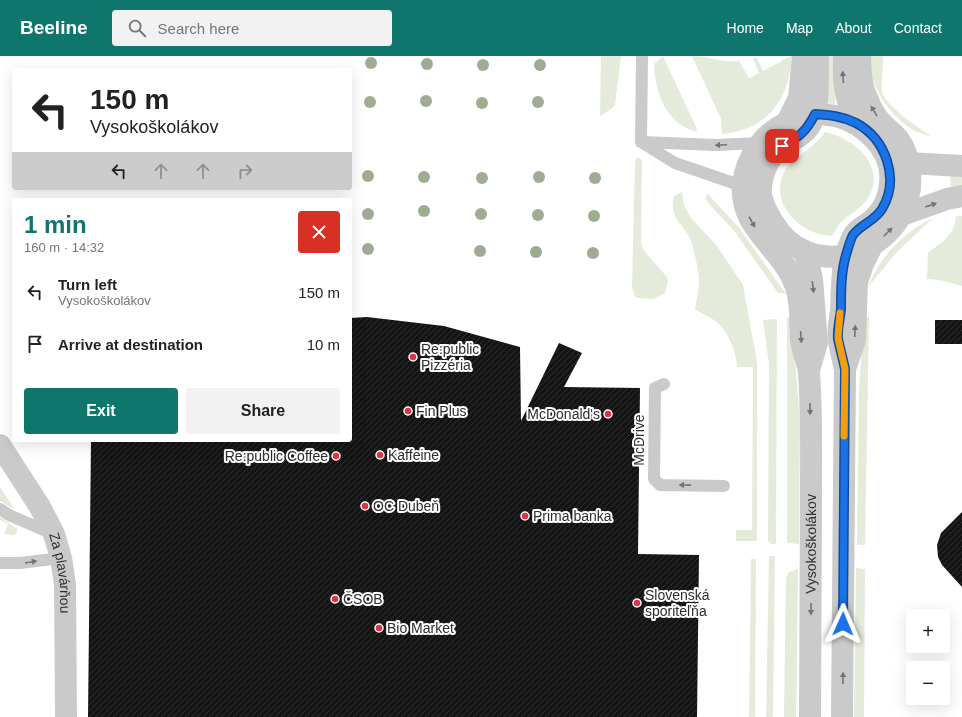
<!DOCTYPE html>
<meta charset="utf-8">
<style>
:root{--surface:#fff;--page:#f2f2f2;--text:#222;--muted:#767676;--accent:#0f766e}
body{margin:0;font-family:Helvetica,sans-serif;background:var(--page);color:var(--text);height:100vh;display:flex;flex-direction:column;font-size:15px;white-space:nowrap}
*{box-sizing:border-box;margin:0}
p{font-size:13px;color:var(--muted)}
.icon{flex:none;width:22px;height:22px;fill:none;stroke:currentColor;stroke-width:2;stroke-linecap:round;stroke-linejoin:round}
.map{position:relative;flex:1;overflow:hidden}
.drawer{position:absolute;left:12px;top:142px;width:340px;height:244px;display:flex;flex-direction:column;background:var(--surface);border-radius:4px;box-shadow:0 4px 16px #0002}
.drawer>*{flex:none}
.top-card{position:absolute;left:12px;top:12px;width:340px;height:122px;border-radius:4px;box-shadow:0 4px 16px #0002;background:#fff;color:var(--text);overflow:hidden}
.controls{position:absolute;left:906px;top:553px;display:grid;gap:8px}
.controls a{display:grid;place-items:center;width:44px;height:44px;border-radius:4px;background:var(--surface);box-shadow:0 4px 16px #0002;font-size:20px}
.pin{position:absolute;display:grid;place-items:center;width:34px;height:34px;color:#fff;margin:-17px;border-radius:8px;box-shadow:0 2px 6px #0006}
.me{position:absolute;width:44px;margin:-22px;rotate:1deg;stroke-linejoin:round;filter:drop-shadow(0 0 3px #0008)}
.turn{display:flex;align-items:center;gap:14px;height:84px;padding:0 12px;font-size:18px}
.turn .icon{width:52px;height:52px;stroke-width:2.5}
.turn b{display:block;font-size:28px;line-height:34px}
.lanes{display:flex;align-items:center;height:38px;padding:0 12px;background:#0003;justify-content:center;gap:20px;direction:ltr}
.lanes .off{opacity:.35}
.round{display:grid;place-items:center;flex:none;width:42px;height:42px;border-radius:4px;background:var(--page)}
.headline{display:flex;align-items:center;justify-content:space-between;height:68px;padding:0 12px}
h1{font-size:24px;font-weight:600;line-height:30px;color:var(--accent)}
.action{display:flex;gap:8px;margin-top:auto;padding:8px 12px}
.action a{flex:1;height:46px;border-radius:4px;background:var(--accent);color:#fff;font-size:16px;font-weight:600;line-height:46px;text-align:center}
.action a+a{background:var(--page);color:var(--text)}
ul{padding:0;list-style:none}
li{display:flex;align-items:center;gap:12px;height:52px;padding:0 12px}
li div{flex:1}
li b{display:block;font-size:15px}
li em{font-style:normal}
header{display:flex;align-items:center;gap:24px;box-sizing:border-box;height:56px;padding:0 20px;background:var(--accent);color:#fff}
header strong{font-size:19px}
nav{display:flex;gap:22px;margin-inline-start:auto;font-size:14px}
.search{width:280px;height:36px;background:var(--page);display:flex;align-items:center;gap:10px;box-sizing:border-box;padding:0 14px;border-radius:4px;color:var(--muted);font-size:15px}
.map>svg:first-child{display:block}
.green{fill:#e4ebdb}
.building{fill:url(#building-hatch)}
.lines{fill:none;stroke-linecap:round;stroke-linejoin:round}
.service{stroke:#cacaca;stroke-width:12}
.minor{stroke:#cacaca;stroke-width:22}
.tree{fill:#9fac93}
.oneway{fill:#747474}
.route-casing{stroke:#114b97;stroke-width:10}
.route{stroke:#1a73e8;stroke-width:7}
.slow{stroke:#f59e0b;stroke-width:7}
.poi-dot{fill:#e33143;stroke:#fff;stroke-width:1.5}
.labels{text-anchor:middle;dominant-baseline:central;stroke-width:4;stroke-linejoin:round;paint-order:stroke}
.poi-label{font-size:14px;fill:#2d2d2d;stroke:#fff;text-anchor:start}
.street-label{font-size:14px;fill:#2d2d2d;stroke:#fff}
</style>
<header>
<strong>Beeline</strong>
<div class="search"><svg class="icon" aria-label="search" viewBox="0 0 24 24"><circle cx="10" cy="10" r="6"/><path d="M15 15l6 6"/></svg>Search here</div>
<nav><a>Home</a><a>Map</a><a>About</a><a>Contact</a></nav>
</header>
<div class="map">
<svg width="962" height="661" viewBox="0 0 962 661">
<defs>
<pattern id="building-hatch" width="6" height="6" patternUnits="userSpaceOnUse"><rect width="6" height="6" fill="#141414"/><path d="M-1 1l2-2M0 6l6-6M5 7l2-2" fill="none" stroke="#2e2e2e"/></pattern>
</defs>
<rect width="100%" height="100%" fill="#fff"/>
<!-- green -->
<path class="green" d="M601,0H621L615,49L610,54L600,60Z
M663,0L696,71L697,76C666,68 655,37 654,8Z
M692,0C708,0 723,7 739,5L749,22L759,17L753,3L754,1L757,2L763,15L782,5V4L792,0C789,44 768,73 722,78L721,63Z
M824,0H837L835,48L822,47Z
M869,0H883C883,11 881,24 882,35C884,50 920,72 932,81C927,79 922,78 917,76C893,65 866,27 869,0Z
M825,76C856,83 889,112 866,145C860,152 854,156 847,161C840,166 836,173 832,180C815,179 801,172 790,159C783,150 779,141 780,131C782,102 811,98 825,76Z
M638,101L642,104L641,187L644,195L667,221L668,226L665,237L653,243L637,242L634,238L632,231L635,105Z
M950,119H962V129L951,131Z
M682,136L684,149L691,162L717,190L743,229L757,306V485H736V474H752L753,311H737C736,293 727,272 711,262C706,259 700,257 695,253C696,245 698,237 699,228C699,215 695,198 691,185C685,168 668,163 674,140Z
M707,137L739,172L786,238L778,237L735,176L708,147L706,142Z
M956,160H962V230L939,224L927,223L928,197C942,186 955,179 956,160Z
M933,162L897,196L868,231C880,200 903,177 933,162Z
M864,260L869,261L865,489H857L859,335Z
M787,261H792L800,367L799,488L787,487Z
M777,263L776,488H771L768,485L769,308L763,264Z
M0,431L15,454L0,445Z
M0,461L17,473V476L14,479L4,478L8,468L0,464Z
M769,500H775L773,661H766Z
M751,503H756L755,661H749Z
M856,512L865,513L864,661H854Z
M798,513L796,661H784L786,522L789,516Z"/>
<!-- building -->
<path class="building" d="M367,261L444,270L520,291L521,365L559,287L582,297L564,331L640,332L638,498L699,499L697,661H88L91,384H350V262Z
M935,264H962V288H935Z
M962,456V531L942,509L938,501L937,489L941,477Z"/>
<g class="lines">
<!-- service -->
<path class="service" d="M641,86L675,107L748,132
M641,86L642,0
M642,86L715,89L760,87
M664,328L655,332L654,423L660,429L724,430
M0,453L9,459L53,478
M0,507H20L61,502"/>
<!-- minor -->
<g class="minor">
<path d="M818,0C817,22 821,52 809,71C802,81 791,84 782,90C768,101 760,121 761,138C762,148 768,158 773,166C807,225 891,203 908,142C913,125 910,99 899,84C895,78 887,73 882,67C876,61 871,52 868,44C860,30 861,15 860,0"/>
<path d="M844,0C843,25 845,46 857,68"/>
<path d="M787,66L799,42L803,0"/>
<path d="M895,101L908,107L962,110"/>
<path d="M902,159L947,143L962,140"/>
<path d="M803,194L809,209L812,223L817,287L809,314"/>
<path d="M845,313L855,284L857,226L863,208L872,190"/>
<path id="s1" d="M0,389L40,451L54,478L61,502L65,528L66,661"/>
<path id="s2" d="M810,661C810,587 811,514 811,440C811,399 812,358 809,317C808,306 802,295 801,284C800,271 801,257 799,245C793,195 739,179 743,129C748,71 818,37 864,74C876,83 885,95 889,109C893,128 888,150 873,163C866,170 856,173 852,182C841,205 842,231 841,255C840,264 837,275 839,284C840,294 843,303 845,313L842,661"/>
</g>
</g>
<!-- trees -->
<g class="tree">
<circle cx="371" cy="7" r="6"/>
<circle cx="427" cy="8" r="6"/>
<circle cx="483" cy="9" r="6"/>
<circle cx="540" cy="9" r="6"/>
<circle cx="426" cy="45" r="6"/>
<circle cx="370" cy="46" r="6"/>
<circle cx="538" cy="46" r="6"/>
<circle cx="482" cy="47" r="6"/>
<circle cx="368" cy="120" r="6"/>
<circle cx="424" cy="121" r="6"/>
<circle cx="539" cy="121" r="6"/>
<circle cx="482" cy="122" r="6"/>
<circle cx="595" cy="122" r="6"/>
<circle cx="424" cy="155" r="6"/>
<circle cx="368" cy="158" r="6"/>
<circle cx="481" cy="158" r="6"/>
<circle cx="538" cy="159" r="6"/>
<circle cx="594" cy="160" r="6"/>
<circle cx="368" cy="193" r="6"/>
<circle cx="480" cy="195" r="6"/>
<circle cx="536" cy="196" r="6"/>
<circle cx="593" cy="197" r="6"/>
</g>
<!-- one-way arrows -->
<defs><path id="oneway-solid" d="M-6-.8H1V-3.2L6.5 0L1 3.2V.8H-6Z"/></defs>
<g class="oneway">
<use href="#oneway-solid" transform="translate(843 21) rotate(-93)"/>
<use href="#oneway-solid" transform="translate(874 55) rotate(-121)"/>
<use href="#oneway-solid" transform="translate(721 89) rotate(178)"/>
<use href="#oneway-solid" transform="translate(931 149) rotate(-19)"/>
<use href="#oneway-solid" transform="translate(752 166) rotate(61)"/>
<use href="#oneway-solid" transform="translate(888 176) rotate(-45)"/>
<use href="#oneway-solid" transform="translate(813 231) rotate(83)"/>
<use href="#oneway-solid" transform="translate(855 275) rotate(-88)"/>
<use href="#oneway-solid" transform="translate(801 281) rotate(86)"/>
<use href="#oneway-solid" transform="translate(810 353) rotate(89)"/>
<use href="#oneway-solid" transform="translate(685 429) rotate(-179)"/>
<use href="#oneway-solid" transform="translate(31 506) rotate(-10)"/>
<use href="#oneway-solid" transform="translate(811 553) rotate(91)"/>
<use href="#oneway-solid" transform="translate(843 622) rotate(-89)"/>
</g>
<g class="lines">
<defs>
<path id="route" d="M782,90C799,81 806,76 815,58C829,59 842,60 856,67C886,83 900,123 882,153C875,165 861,168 853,179C850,184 848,193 846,199C841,216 841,235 841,253C840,263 837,274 838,283C840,293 843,303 845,313L843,568"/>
</defs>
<!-- route casing -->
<use href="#route" class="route-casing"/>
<!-- route -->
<use href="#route" class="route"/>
<!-- slow -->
<path class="slow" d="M840,257L838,282L845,313L844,380"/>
</g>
<!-- markers -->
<g class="poi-dot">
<circle cx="413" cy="301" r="4"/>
<circle cx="408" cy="355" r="4"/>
<circle cx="608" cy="358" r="4"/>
<circle cx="380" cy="399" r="4"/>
<circle cx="336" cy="400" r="4"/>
<circle cx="365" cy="450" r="4"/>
<circle cx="525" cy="460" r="4"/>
<circle cx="335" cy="543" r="4"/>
<circle cx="637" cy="547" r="4"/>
<circle cx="379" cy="572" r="4"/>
</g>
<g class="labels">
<!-- poi labels -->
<g class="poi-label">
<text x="421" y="293">Re:public<tspan x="421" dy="16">Pizzéria</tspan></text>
<text x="416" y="355">Fin Plus</text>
<text x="600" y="358" text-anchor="end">McDonald's</text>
<text x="388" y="399">Kaffeine</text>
<text x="328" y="400" text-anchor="end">Re:public Coffee</text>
<text x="373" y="450">OC Dubeň</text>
<text x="533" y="460">Prima banka</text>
<text x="645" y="539">Slovenská<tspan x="645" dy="16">sporiteľňa</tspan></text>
<text x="343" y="543">ČSOB</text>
<text x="387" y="572">Bio Market</text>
</g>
<!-- street labels -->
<g class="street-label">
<text transform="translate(639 384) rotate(-90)">McDrive</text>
<text stroke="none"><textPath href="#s2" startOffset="173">Vysokoškolákov</textPath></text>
<text stroke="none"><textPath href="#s1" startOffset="144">Za plavárňou</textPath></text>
</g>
</g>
</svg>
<div class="controls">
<a>+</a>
<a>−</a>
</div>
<div class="pin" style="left:782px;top:90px;background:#d93025"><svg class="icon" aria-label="arrive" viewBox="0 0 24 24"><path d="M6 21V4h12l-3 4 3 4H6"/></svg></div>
<svg class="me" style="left:843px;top:568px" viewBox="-20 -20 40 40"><path d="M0-17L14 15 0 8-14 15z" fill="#1a73e8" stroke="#fff" stroke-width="4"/></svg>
<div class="top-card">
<div class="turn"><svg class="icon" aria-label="left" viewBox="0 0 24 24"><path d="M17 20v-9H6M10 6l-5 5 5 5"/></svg><div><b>150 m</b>Vysokoškolákov</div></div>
<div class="lanes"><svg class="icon" aria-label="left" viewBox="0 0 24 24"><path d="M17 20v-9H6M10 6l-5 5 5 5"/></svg><svg class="icon off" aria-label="ahead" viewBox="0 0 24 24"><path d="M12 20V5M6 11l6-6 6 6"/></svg><svg class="icon off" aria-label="ahead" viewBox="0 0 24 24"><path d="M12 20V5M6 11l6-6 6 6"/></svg><svg class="icon off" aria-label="right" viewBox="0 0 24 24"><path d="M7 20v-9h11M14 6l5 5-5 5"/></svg></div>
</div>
<section class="drawer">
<div class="headline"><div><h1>1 min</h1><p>160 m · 14:32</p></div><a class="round" style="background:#d93025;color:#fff"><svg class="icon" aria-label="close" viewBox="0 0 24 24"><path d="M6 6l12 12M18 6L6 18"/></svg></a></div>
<ul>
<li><svg class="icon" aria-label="left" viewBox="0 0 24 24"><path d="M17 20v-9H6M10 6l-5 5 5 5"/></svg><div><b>Turn left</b><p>Vysokoškolákov</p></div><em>150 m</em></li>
<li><svg class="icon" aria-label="arrive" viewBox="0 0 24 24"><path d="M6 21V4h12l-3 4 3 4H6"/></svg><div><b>Arrive at destination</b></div><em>10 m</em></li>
</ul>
<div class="action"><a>Exit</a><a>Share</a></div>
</section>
</div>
